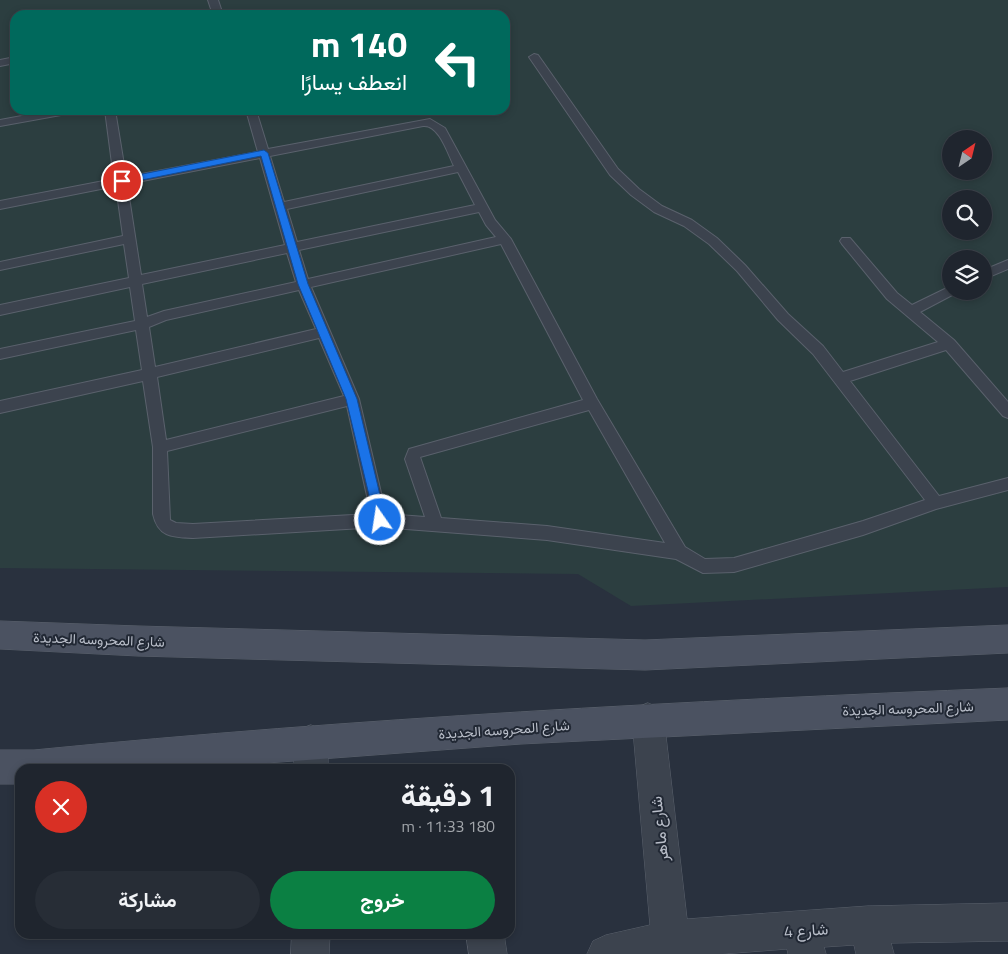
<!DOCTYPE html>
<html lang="ar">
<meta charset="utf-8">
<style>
:root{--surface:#1f252e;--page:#272d36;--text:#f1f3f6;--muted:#a1a5aa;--line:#3c424a;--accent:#0b8043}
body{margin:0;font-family:"Titillium Web",Vazirmatn,sans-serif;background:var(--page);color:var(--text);direction:rtl;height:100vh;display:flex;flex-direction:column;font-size:19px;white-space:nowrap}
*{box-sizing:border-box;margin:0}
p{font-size:16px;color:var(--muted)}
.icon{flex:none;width:28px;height:28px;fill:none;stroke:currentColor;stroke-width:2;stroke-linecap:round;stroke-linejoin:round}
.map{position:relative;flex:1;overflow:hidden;direction:ltr}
.sheet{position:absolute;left:15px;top:764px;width:500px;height:175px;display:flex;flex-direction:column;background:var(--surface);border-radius:15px;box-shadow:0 2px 8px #0003,0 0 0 1px var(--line);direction:rtl}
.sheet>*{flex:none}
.banner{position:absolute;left:10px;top:10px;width:500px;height:105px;border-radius:15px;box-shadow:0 2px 8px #0003,0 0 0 1px var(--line);direction:rtl;background:#00695c;color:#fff;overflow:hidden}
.needle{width:32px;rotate:35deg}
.buttons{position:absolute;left:942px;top:130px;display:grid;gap:10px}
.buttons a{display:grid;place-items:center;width:50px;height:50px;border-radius:50%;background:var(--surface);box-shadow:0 2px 8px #0003,0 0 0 1px var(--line);font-size:25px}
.pin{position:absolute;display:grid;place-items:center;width:42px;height:42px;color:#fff;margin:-21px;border:2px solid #fff;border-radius:50%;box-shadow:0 1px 5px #0007}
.me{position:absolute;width:55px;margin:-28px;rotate:347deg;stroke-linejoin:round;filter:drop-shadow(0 0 4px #0008)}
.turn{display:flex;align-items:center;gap:18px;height:105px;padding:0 20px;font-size:22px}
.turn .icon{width:65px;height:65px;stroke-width:2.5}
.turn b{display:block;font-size:35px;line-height:42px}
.round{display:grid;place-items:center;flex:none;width:52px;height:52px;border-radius:26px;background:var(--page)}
.overview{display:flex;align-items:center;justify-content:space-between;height:85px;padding:0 20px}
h1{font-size:30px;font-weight:700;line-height:38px}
.cta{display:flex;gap:10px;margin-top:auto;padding:10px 20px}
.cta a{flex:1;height:58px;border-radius:30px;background:var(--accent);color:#fff;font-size:20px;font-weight:700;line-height:58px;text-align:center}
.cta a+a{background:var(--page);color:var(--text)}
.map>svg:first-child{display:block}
.green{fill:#2c3e40;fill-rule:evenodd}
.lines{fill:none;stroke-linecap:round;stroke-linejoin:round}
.lane-casing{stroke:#5a616c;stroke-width:2}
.street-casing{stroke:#5a616c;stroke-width:1}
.secondary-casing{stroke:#5a616c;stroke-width:1}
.lane{fill:#3c434e;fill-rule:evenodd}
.street{fill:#3c434e;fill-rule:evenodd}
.secondary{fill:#4b5261;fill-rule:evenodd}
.route{fill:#1a73e8;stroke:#114b97}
.labels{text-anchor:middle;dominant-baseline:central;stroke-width:4;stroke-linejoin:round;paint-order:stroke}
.street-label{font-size:14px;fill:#b9bec9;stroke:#212834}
.near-street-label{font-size:16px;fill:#b9bec9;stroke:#212834}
</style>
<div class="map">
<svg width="1008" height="954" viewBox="0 0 1008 954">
<rect width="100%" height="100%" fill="#29313e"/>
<!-- green -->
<path class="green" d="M0,0H1008V587L631,606L578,574L0,568ZM15,15H505V110H15ZM951,139H984V171H951ZM951,199H984V231H951ZM951,259H984V291H951Z"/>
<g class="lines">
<defs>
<path id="lane" d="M208,0H218L223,15H213Z
M534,54L538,55L618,169L639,189L662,206L692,220L717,238L745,265L788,314L823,346L843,372L938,342L887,299L842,244L840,241L842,238H850L897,293L912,305L951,286V291H957L956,293L920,312L954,340L1008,402V418L1003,416L946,350L850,381L939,496L1008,478V490L936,509L863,535L734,572L703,573L676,559L547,540L380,527L193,538C172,537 158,537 153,514V447L143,381L0,413V401L142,370L136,330L0,359V349L135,321L130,287L0,315V305L129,278L124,244L0,270V262L123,236L116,186L0,209V201L114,179L105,110H115L126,177L258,152L246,110H256L268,149L430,119L445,128L495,220L511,239L597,399L685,547L705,559L734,558L863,521L925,500L813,354L778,320L737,271L709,244L684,226L654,212L631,195L610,175L529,57ZM423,126C439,124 448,154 454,166L284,202L270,156ZM260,158L285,245L141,275L127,184ZM458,172L475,205L297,242L287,209ZM479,212L486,225L496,237L308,279L299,250ZM501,244L583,400L409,449L405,459L425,517L386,514L359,399L311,287ZM287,253L296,282L164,311L147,317L142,284ZM299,290L316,329L155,367L149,327L166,320ZM319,338L344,396L166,440L157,377ZM347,406L371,514L193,524L176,523L170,520L167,451ZM589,410L665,543L547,526L441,518L420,457Z
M15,57V63L0,66V60Z
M54,110H77L72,113L0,126V120Z
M1008,260V269L984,279V270Z"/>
<path id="street" d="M648,703L660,708L664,719L687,919L868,906L1008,903V941L891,943L894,954H856L854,945L824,947L826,954H788L787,949L722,954H587L593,941L606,935L650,925L632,719L636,708Z
M311,725L323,730L328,742V769H294V742L299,730Z
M292,934H330L329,954H291Z
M466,934H504L507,954H469Z"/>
<path id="secondary" d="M0,621L138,626L645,640L1008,625V653L645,670L138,656L0,649Z
M1008,688V720L521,744L187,769H20V784H0V750H34C358,718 683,701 1008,688Z"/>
</defs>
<!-- lane casing -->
<use href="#lane" class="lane-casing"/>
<!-- street casing -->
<use href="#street" class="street-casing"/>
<!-- secondary casing -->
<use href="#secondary" class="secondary-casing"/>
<!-- lane -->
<use href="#lane" class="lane"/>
<!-- street -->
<use href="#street" class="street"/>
<!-- secondary -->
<use href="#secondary" class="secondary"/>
</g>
<!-- route -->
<path class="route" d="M264,150L268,153L308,284L357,399L386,520L385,524H376L375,520L346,399L298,284L261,156L122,184L117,181L122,178Z"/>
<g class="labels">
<!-- street labels -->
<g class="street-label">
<text transform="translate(99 639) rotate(2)">شارع المحروسه الجديدة</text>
<text transform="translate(908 708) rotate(-2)">شارع المحروسه الجديدة</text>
<text transform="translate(504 729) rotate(-4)">شارع المحروسه الجديدة</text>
</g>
<!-- near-street labels -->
<g class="near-street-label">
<text transform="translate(659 829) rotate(-96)">شارع ماهر</text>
<text transform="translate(806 930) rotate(-4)">شارع 4</text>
</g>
</g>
</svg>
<div class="buttons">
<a><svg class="needle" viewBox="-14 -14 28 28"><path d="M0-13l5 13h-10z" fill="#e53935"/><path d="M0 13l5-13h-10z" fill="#a1a5aa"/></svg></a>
<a><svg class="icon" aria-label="search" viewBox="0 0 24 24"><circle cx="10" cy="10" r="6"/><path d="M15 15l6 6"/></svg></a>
<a><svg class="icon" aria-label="layers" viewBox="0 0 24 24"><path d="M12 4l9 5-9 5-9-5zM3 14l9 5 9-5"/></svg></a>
</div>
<div class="pin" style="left:122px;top:181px;background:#d93025"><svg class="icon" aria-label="arrive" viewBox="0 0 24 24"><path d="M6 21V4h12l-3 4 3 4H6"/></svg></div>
<svg class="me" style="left:380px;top:520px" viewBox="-20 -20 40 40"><circle r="17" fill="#1a73e8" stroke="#fff" stroke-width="3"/><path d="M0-11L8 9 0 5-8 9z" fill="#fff"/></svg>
<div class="banner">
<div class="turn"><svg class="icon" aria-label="left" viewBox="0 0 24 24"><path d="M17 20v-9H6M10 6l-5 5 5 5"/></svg><div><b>140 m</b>انعطف يسارًا</div></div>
</div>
<section class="sheet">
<div class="overview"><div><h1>1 دقيقة</h1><p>180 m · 11:33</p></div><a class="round" style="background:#d93025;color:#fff"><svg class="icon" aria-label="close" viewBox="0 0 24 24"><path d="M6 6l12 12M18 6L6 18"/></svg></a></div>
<div class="cta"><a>خروج</a><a>مشاركة</a></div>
</section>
</div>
